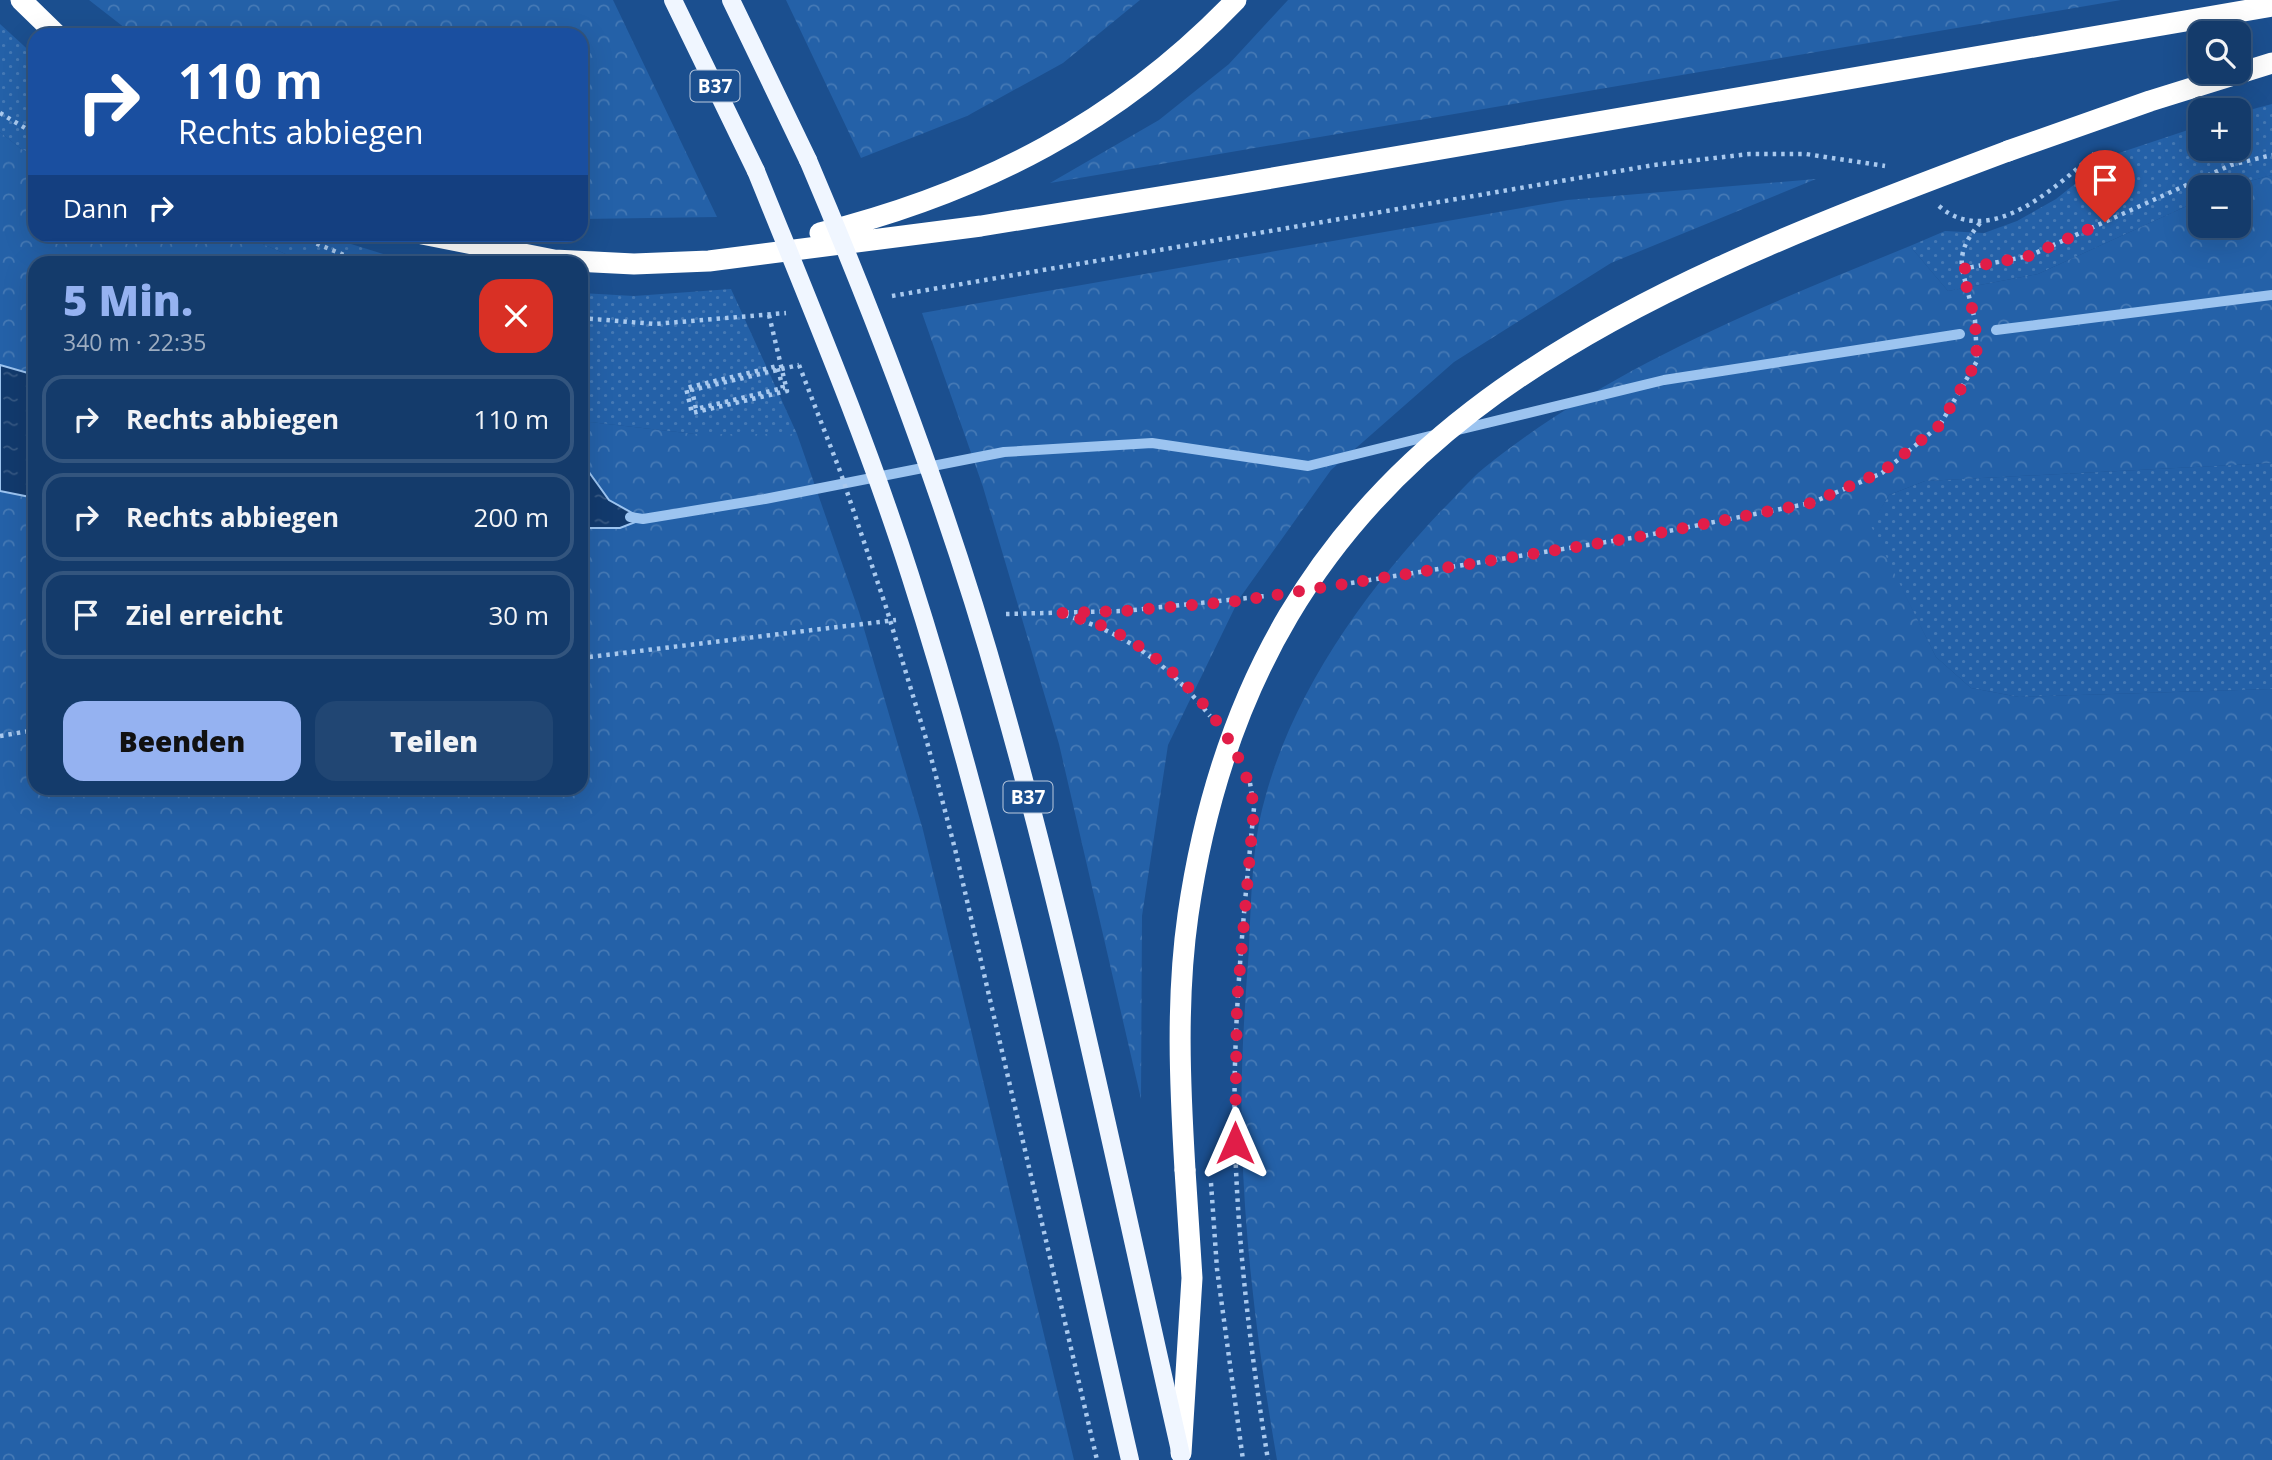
<!DOCTYPE html>
<html lang="de">
<meta charset="utf-8">
<style>
:root{--surface:#143b6b;--page:#214673;--text:#f1f3f6;--muted:#9dadc1;--line:#33557e;--accent:#95b2f1}
body{margin:0;font-family:"Open Sans",sans-serif;background:var(--page);color:var(--text);height:100vh;display:flex;flex-direction:column;font-size:26px;white-space:nowrap}
*{box-sizing:border-box;margin:0}
p{font-size:23px;color:var(--muted)}
.icon{flex:none;width:38px;height:38px;fill:none;stroke:currentColor;stroke-width:2;stroke-linecap:round;stroke-linejoin:round}
.map{position:relative;flex:1;overflow:hidden}
.sheet{position:absolute;left:28px;top:256px;width:560px;height:539px;display:flex;flex-direction:column;background:var(--surface);border-radius:21px;box-shadow:0 7px 28px #0002,0 0 0 2px var(--line)}
.sheet>*{flex:none}
.guide{position:absolute;left:28px;top:28px;width:560px;height:214px;border-radius:21px;box-shadow:0 7px 28px #0002,0 0 0 2px var(--line);background:#1a4fa0;color:#fff;overflow:hidden}
.fabs{position:absolute;left:2188px;top:21px;display:grid;gap:14px}
.fabs a{display:grid;place-items:center;width:63px;height:63px;border-radius:14px;background:var(--surface);box-shadow:0 7px 28px #0002,0 0 0 2px var(--line);font-size:35px}
.pin{position:absolute;display:grid;place-items:center;width:60px;height:60px;color:#fff;margin:-72px -30px;border-radius:50% 50% 50% 0;rotate:-45deg;box-shadow:0 0 7px #0007}
.pin .icon{rotate:45deg}
.me{position:absolute;width:77px;margin:-38px;rotate:0deg;stroke-linejoin:round;filter:drop-shadow(0 0 5px #0008)}
.turn{display:flex;align-items:center;gap:24px;height:147px;padding:0 35px;font-size:32px}
.turn .icon{width:91px;height:91px;stroke-width:2.5}
.turn b{display:block;font-size:49px;line-height:60px}
.then{display:flex;align-items:center;height:66px;padding:0 35px;background:#0003;gap:14px;font-size:26px}
.round{display:grid;place-items:center;flex:none;width:74px;height:74px;border-radius:21px;background:var(--page)}
.overview{display:flex;align-items:center;justify-content:space-between;height:119px;padding:0 35px}
h1{font-size:42px;font-weight:800;line-height:52px;color:var(--accent)}
.cta{display:flex;gap:14px;margin-top:auto;padding:14px 35px}
.cta a{flex:1;height:80px;border-radius:21px;background:var(--accent);color:#111;font-size:28px;font-weight:800;line-height:80px;text-align:center}
.cta a+a{background:var(--page);color:var(--text)}
ul{padding:0;list-style:none}
li{display:flex;align-items:center;gap:21px;height:88px;margin:0 14px 10px;padding:0 21px;border:4px solid var(--line);border-radius:21px}
li div{flex:1}
li b{display:block;font-size:26px}
li em{font-style:normal}
.map>svg:first-child{display:block}
.green{fill:url(#green-dots)}
.forest{fill:url(#forest-crowns)}
.water{fill:url(#water-ripples);stroke:#9cc4f0;stroke-width:2}
.lines{fill:none;stroke-linecap:round;stroke-linejoin:round}
.stream{stroke:#9cc4f0;stroke-width:10}
.path{stroke:#a9c9ee;stroke-width:4.5;stroke-dasharray:3.5 5;stroke-linecap:butt}
.primary{stroke:#f0f6ff;stroke-width:18}
.highway{stroke:#fff;stroke-width:21}
.path-bridge{stroke:#a9c9ee;stroke-width:4.5;stroke-dasharray:3.5 5;stroke-linecap:butt}
.primary-bridge{stroke:#f0f6ff;stroke-width:18}
.highway-bridge{stroke:#fff;stroke-width:21}
.route{stroke:#e11d48;stroke-width:12;stroke-dasharray:0 21.6}
.labels{text-anchor:middle;dominant-baseline:central;stroke-width:7;stroke-linejoin:round;paint-order:stroke}
.shield{fill:#1b4f8f;stroke:#bbcadd;stroke-width:2}
.shield-label{font-size:19px;font-weight:bold;fill:#fff}
</style>
<div class="map">
<svg width="2272" height="1460" viewBox="0 0 2272 1460">
<defs>
<pattern id="green-dots" width="8" height="8" patternUnits="userSpaceOnUse" patternTransform="scale(1.75)"><rect width="8" height="8" fill="#2461a8"/><path d="M2 2h.1M6 6h.1" fill="none" stroke="#4579b5" stroke-width="1.8" stroke-linecap="round"/></pattern>
<pattern id="forest-crowns" width="20" height="18" patternUnits="userSpaceOnUse" patternTransform="scale(1.75)"><rect width="20" height="18" fill="#2461a8"/><path d="M2 6a3 3 0 1 1 6 0M12 15a3 3 0 1 1 6 0" fill="none" stroke="#4579b5"/></pattern>
<pattern id="water-ripples" width="26" height="14" patternUnits="userSpaceOnUse" patternTransform="scale(1.75)"><rect width="26" height="14" fill="#123a6d"/><path d="M2 4q2-2 4 0t4 0M15 11q2-2 4 0t4 0" fill="none" stroke="#365883"/></pattern>
</defs>
<rect width="100%" height="100%" fill="#1b4f8f"/>
<!-- green -->
<path class="green" d="M0,24L35,56V155L21,149L0,132Z
M2272,104V175L2228,187H2200V200L2038,274L1948,291L1910,246L1945,231L1984,233L2017,221L2056,199L2110,156L2200,126V149H2238V113Z
M242,235H322L409,262H304Z
M731,289L797,434H695L581,421V293L634,296Z
M2272,463V689L2019,697L1971,688L1936,657L1870,526L1889,495L1925,481Z"/>
<!-- forest -->
<path class="forest" d="M89,0H613L717,217L581,219V35H134Z
M786,0H1140L1063,63L967,116L861,158Z
M1288,0H2121L1050,183L1159,120L1229,64Z
M0,132L21,149L35,155V234L242,235L304,262H35V375L0,365Z
M2272,175V463L1925,481L1889,495L1871,526L1936,657L1971,688L2019,697L2272,689V1460H1277C1259,1356 1245,1249 1242,1143C1240,1078 1244,1013 1249,949C1251,904 1252,844 1264,802C1292,693 1364,593 1440,512C1455,498 1468,481 1484,468C1609,367 1763,306 1910,246L1948,291L2038,274L2200,200V226H2238V187H2228Z
M1816,179L1611,263L1454,362L1331,470L1239,599L1168,745L1142,916L1141,1099L1059,744L983,487L922,313L1567,200Z
M581,421L695,434H797L859,612L923,830L1074,1460H0V491L35,498V788H581V528H620L608,500L586,468L581,466Z"/>
<!-- water -->
<path class="water" d="M0,365L35,375V498L0,491Z
M581,466L586,468L609,500L643,519L620,528H581Z"/>
<g class="lines">
<!-- stream -->
<path class="stream" d="M1996,330L2272,295
M1458,430L1664,380L1960,334
M630,517L643,519L765,499L1004,452L1152,443L1308,466L1442,433"/>
<!-- path -->
<path class="path" d="M0,113L35,134
M1939,206C1989,250 2056,187 2094,154
M1980,223C1968,238 1960,249 1962,269L2029,256L2231,165L2272,155
M293,234L361,262
M892,296L1654,165L1749,154H1806L1885,166
M581,318L655,324L786,313
M773,371L799,365
M1351,583L1638,537L1811,503L1882,473L1940,425L1977,361L1975,320L1962,269
M1006,614L1124,611L1266,596
M1065,615C1128,634 1169,665 1210,716
M581,658L896,620
M0,736L35,730
M1250,783L1254,808C1243,919 1232,1030 1235,1142C1238,1249 1251,1355 1268,1460"/>
<!-- primary -->
<path class="primary" d="M673,0L756,171
M731,0L808,160"/>
<!-- highway -->
<path class="highway" d="M21,0L57,35
M2008,151L2150,101L2272,63
M820,233C983,192 1119,122 1236,0
M422,234L554,260L634,264L709,261L981,226L1226,186L2272,6
M1181,1453L1192,1278L1185,1170"/>
<!-- path-bridge -->
<path class="path-bridge" d="M769,315L787,391L692,413L686,388L777,366L783,388L696,409L692,390L773,371
M799,365L840,471L886,607L927,742L955,849L1097,1460
M1211,1183L1217,1269L1243,1460"/>
<!-- primary-bridge -->
<path class="primary-bridge" d="M808,160C882,334 950,513 1001,696C1072,946 1123,1202 1181,1455
M756,171C810,305 866,437 910,575C1003,865 1062,1164 1130,1460"/>
<!-- highway-bridge -->
<path class="highway-bridge" d="M1185,1170C1180,1086 1176,999 1188,915C1257,437 1606,302 2008,151"/>
</g>
<g class="lines">
<!-- route -->
<path class="route" d="M1235,1143L1237,1002L1254,808C1243,732 1171,657 1103,626C1090,621 1075,618 1061,613L1124,611L1238,601L1638,537L1811,503L1882,472L1940,425L1977,361L1975,320L1962,269L2029,256L2105,222"/>
</g>
<g class="labels">
<!-- shield labels -->
<g class="shield">
<rect x="690.5" y="70.5" width="49" height="31" rx="5"/>
<rect x="1003.5" y="781.5" width="49" height="31" rx="5"/>
</g>
<g class="shield-label">
<text x="715" y="86">B37</text>
<text x="1028" y="797">B37</text>
</g>
</g>
</svg>
<div class="fabs">
<a><svg class="icon" aria-label="search" viewBox="0 0 24 24"><circle cx="10" cy="10" r="6"/><path d="M15 15l6 6"/></svg></a>
<a>+</a>
<a>−</a>
</div>
<div class="pin" style="left:2105px;top:222px;background:#d93025"><svg class="icon" aria-label="arrive" viewBox="0 0 24 24"><path d="M6 21V4h12l-3 4 3 4H6"/></svg></div>
<svg class="me" style="left:1235px;top:1143px" viewBox="-20 -20 40 40"><path d="M0-17L14 15 0 8-14 15z" fill="#e11d48" stroke="#fff" stroke-width="4"/></svg>
<div class="guide">
<div class="turn"><svg class="icon" aria-label="right" viewBox="0 0 24 24"><path d="M7 20v-9h11M14 6l5 5-5 5"/></svg><div><b>110 m</b>Rechts abbiegen</div></div>
<div class="then">Dann<svg class="icon" aria-label="right" viewBox="0 0 24 24"><path d="M7 20v-9h11M14 6l5 5-5 5"/></svg></div>
</div>
<section class="sheet">
<div class="overview"><div><h1>5 Min.</h1><p>340 m · 22:35</p></div><a class="round" style="background:#d93025;color:#fff"><svg class="icon" aria-label="close" viewBox="0 0 24 24"><path d="M6 6l12 12M18 6L6 18"/></svg></a></div>
<ul>
<li><svg class="icon" aria-label="right" viewBox="0 0 24 24"><path d="M7 20v-9h11M14 6l5 5-5 5"/></svg><div><b>Rechts abbiegen</b></div><em>110 m</em></li>
<li><svg class="icon" aria-label="right" viewBox="0 0 24 24"><path d="M7 20v-9h11M14 6l5 5-5 5"/></svg><div><b>Rechts abbiegen</b></div><em>200 m</em></li>
<li><svg class="icon" aria-label="arrive" viewBox="0 0 24 24"><path d="M6 21V4h12l-3 4 3 4H6"/></svg><div><b>Ziel erreicht</b></div><em>30 m</em></li>
</ul>
<div class="cta"><a>Beenden</a><a>Teilen</a></div>
</section>
</div>
